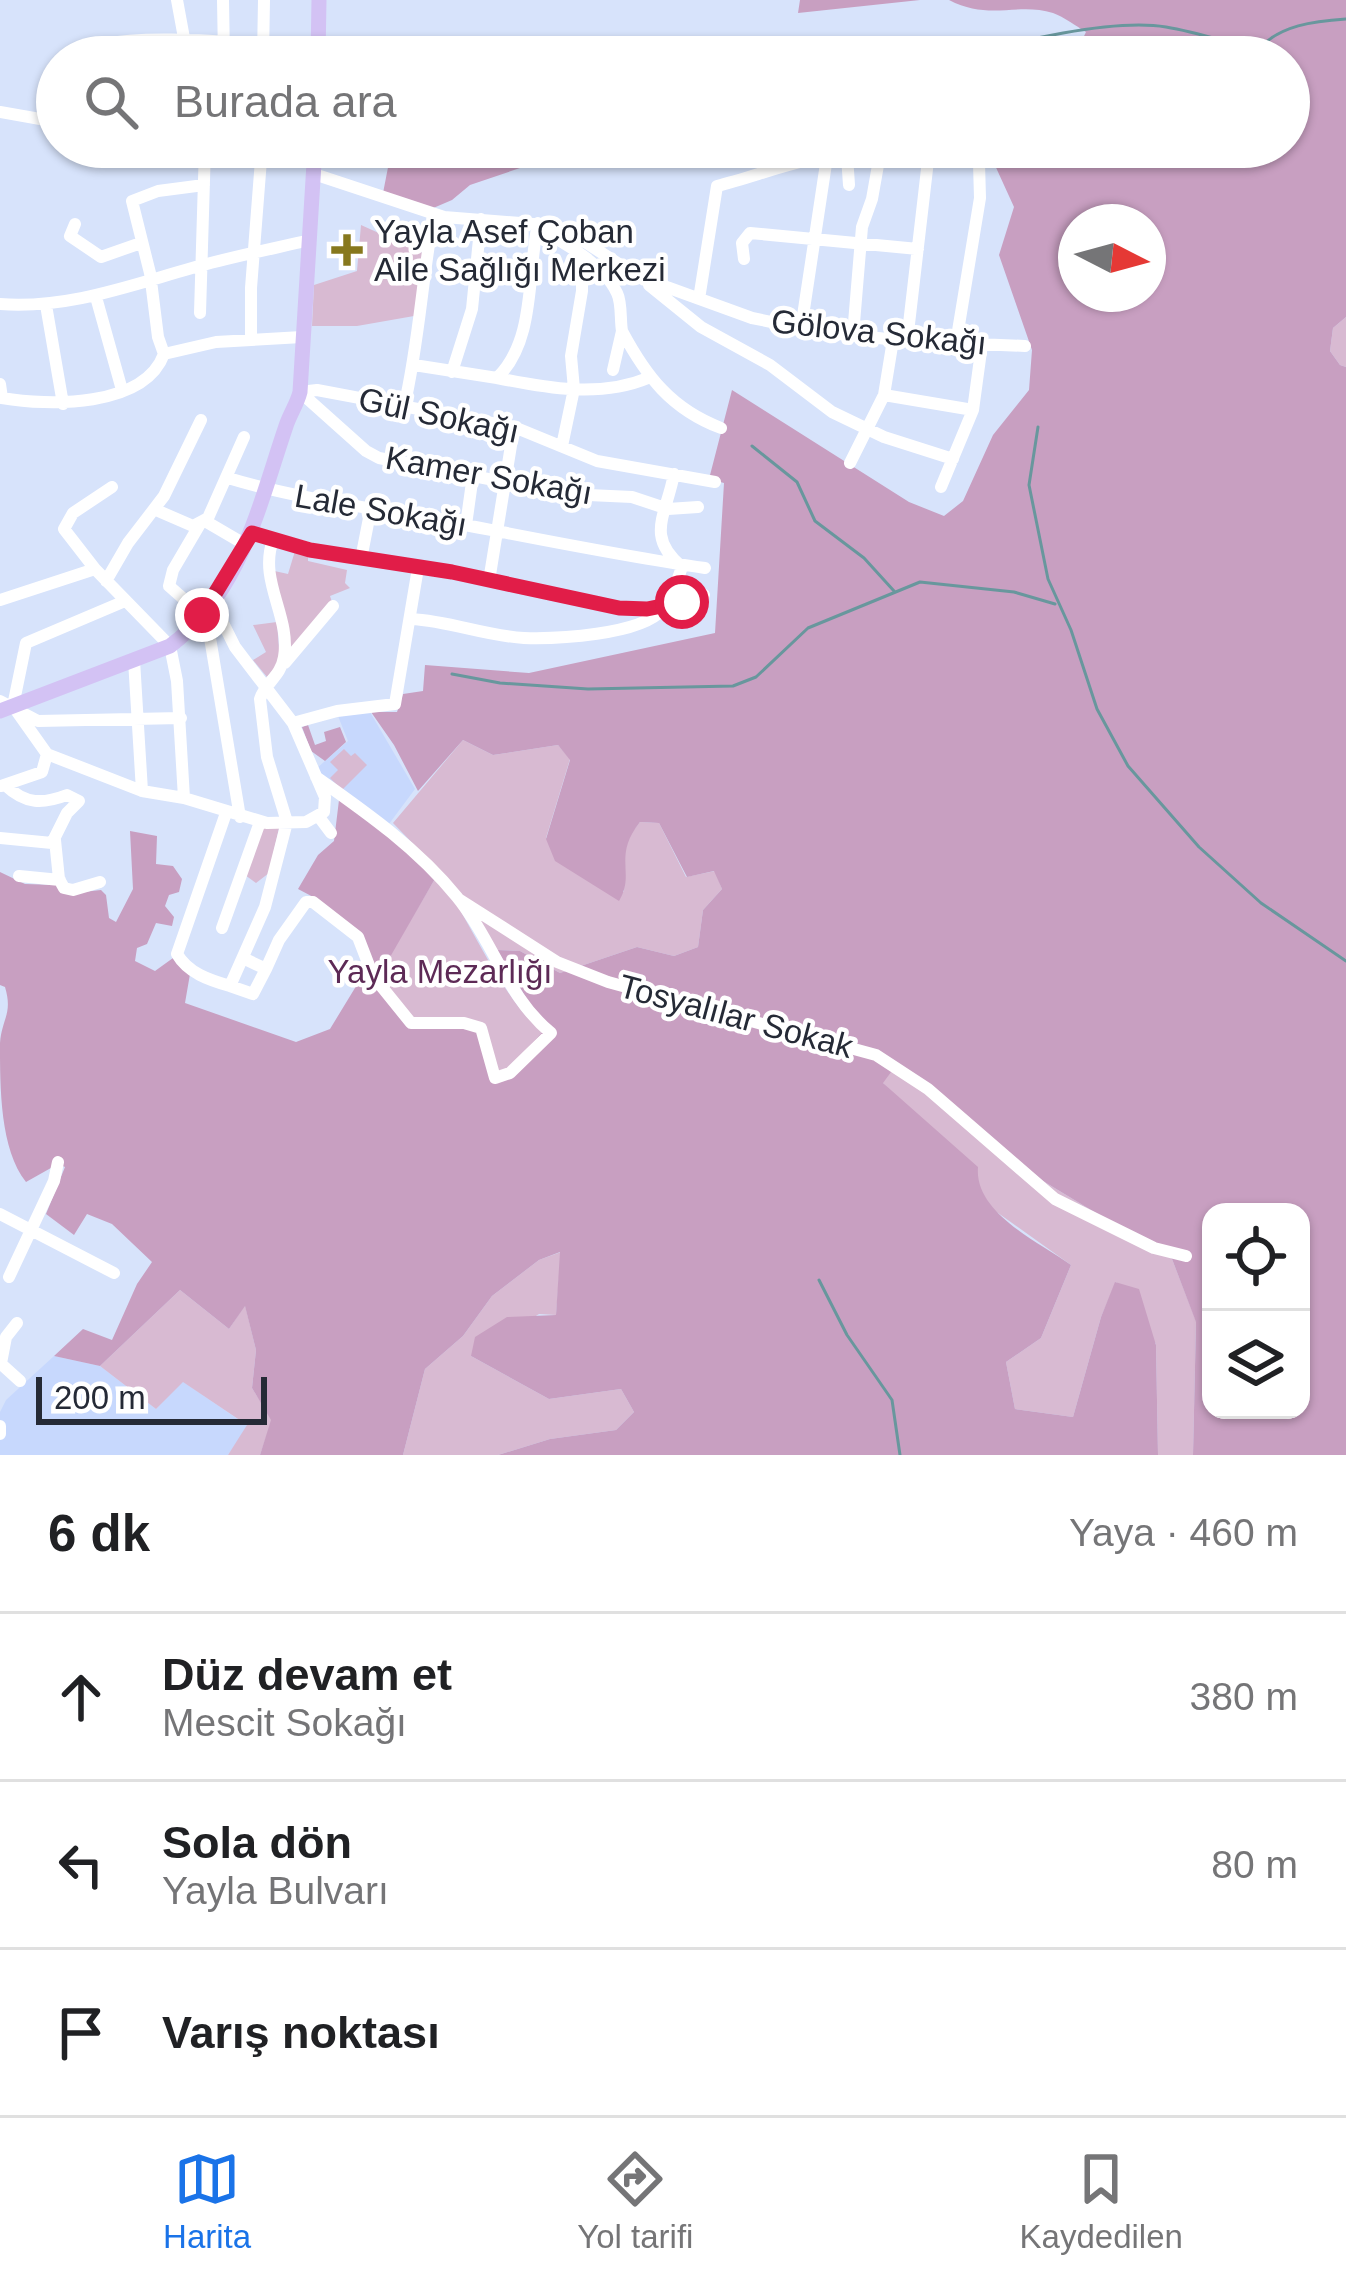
<!DOCTYPE html>
<html lang="tr">
<head>
<meta charset="utf-8">
<style>
	body { margin:0; font-family:Helvetica,sans-serif; background:#f6f6f6; color:#202124 }
	.controls { position:absolute; right:36px; bottom:36px; display:grid; overflow:hidden; border-radius:24px; box-shadow:0 3px 9px #0004 }
	.controls button { width:108px; height:108px; display:grid; place-items:center; padding:0; border:0; border-bottom:3px solid #e0e0e0; background:#fff; color:#202124; font:60px sans-serif }
	.compass { position:absolute; left:1058px; top:204px; width:108px; height:108px; border-radius:50%; background:#fff; box-shadow:0 3px 9px #0004; rotate:96deg }
	.scale { position:absolute; left:36px; bottom:30px; width:231px; box-sizing:border-box; padding-left:12px; border:6px solid #252a36; border-top:0; font-size:33px; line-height:42px; white-space:nowrap; color:#252a36; -webkit-text-stroke:9px #fff; paint-order:stroke }
	.stop { position:absolute; width:36px; height:36px; margin:-27px; border:9px solid #e11d48; border-radius:50%; background:#fff }
	.stop.end { background:#e11d48; border-color:#fff; box-shadow:0 3px 12px #0008 }
	.list { margin:0; padding:0; list-style:none }
	h2 { display:flex; justify-content:space-between; align-items:center; height:156px; margin:0; padding:0 48px; font-size:51px }
	h2 small { font-size:39px; font-weight:400; color:#757577 }
	.list li { display:grid; grid-template-columns:78px 1fr auto; gap:36px; align-items:center; box-sizing:border-box; height:168px; padding:0 48px; border-top:3px solid #e0e0e0 }
	.list b { display:block; font-size:45px; white-space:nowrap }
	.list p { margin:0; font-size:39px; white-space:nowrap; color:#757577 }
	.list em { font-size:39px; font-style:normal; color:#757577 }
	.icon { flex:none; width:66px; height:66px; fill:none; stroke:currentColor; stroke-width:2; stroke-linecap:round; stroke-linejoin:round }
	.map { position:relative; flex:none; width:1346px; height:1455px; overflow:hidden }
	.search { position:absolute; background:#fff; box-shadow:0 3px 9px #0004; left:36px; right:36px; top:36px; height:132px; display:flex; align-items:center; gap:30px; box-sizing:border-box; padding:0 42px; border-radius:66px; color:#757577; font-size:45px }
	.sheet { height:660px; background:#fff }
	nav { display:flex; justify-content:space-around; align-items:center; box-sizing:border-box; height:168px; border-top:3px solid #e0e0e0; background:#fff; font-size:33px; color:#757577 }
	nav a { display:grid; justify-items:center; gap:6px }
	nav .on { color:#1a73e8 }
	.map>svg:first-child { display:block }
	.built { fill:#c7d8fd }
	.green { fill:#d8bad2 }
	.forest { fill:#c89fc1; fill-rule:evenodd }
	.lines { fill:none; stroke-linecap:round; stroke-linejoin:round }
	.stream { stroke:#68979d; stroke-width:3 }
	.minor { stroke:#fff; stroke-width:12 }
	.major { stroke:#d3c2f4; stroke-width:15 }
	.route { stroke:#e11d48; stroke-width:15 }
	.poi-dot { fill:#87781d; stroke:#fff; stroke-width:4.5 }
	.labels { text-anchor:middle; dominant-baseline:central; stroke-width:9; stroke-linejoin:round; paint-order:stroke }
	.poi-label { font-size:33px; fill:#252a36; stroke:#fff; text-anchor:start }
	.street-label { font-size:33px; fill:#252a36; stroke:#fff }
	.park-label { font-size:33px; fill:#5d2a56; stroke:#fff }
</style>
</head>
<body>
<div class="map">
<svg width="1346" height="1455" viewBox="0 0 1346 1455">
	<rect width="100%" height="100%" fill="#d7e3fb"/>
	<!-- built -->
	<path class="built" d="M370,712l45,77 -26,35 -61,-42 -11,-14 31,-27 -10,-25z
		M54,1356l46,10 56,43 26,-28 66,45 -20,29h-228v-43l6,-12z"/>
	<!-- green -->
	<path class="green" d="M361,225l62,28 -9,63 -57,10h-45l2,-41 43,-14z
		M1346,317v50l-6,-2 -10,-14 3,-23z
		M295,551l13,3v7l39,9 -2,13 5,5 -20,8 2,6 -40,49 -22,-81 18,4z
		M277,622l3,40 -13,15 -14,-17 13,-8 -13,-27z
		M463,740l30,15 65,-10 12,14 -24,79 78,54 1,-51 15,-19 19,1 27,54 29,-6 7,18 -19,21 -5,37 -24,9 -37,-9 -77,26 -40,-22 -23,-1 -45,-66 -59,-61z
		M344,749l7,7 4,-3 12,12 -25,25 -12,-12 8,-8 -8,-8z
		M263,828h16l-10,45 -13,10 -11,-8z
		M436,877l13,14c22,35 62,121 95,141l-37,37 -12,5 -84,-54 -34,-43z
		M897,1064l146,117 129,78 24,62 -3,134h-35l-2,-111 -40,-62 -15,35 -28,100 -58,-8 -9,-47 35,-24 30,-73 -80,-57 -14,-25 -95,-101z
		M561,1252l-5,63 -17,-1 -68,42 78,43 72,-10 13,23 -18,18 -66,9 -52,16h-95l22,-86 38,-33 29,-40 47,-36z
		M180,1290l49,39 16,-24 11,45 -4,38 20,32 -12,35h-32l19,-30 -64,-43 -27,27 -56,-43z"/>
	<!-- forest -->
	<path class="forest" d="M800,0h120l-122,13z
		M949,0h397v317l-13,11 -3,23 10,14 6,2v1088h-153l3,-133 -24,-63 -129,-78 -146,-117 -14,19 95,84c-4,46 61,75 93,98l-30,73 -35,24 9,47 58,8 28,-100 14,-35 24,7 17,56 2,110h-660l52,-16 66,-9 18,-18 -13,-23 -72,10 -78,-43 4,-19 32,-20 49,-2 4,-63 -21,8 -47,36 -29,40 -38,33 -22,86h-143l11,-35 -19,-32 4,-38 -11,-44 -16,23 -49,-39 -80,76 -46,-10 29,-27 29,11 25,-56 15,-22 -40,-38 -25,-10 -13,21 -28,-21 19,-47 -7,-3 -32,18c-26,-33 -26,-94 -26,-139 2,-25 13,-29 5,-56l-5,-2v-113l25,12 31,1 9,9 36,-4 5,5 3,23 7,4 17,-33 -3,-58 27,5 -1,28 17,2 9,13 -3,13 -10,3 -4,11 9,11 -2,9 -16,-3 -9,21 -10,4 -2,13 20,10 18,-13 17,16 -5,29 111,39 34,-13 42,-69 -55,-61 -19,-10 20,-34 16,-14 5,-41 46,32 51,45 -58,101 33,42 73,6 11,48 13,-5 41,-44 -19,-21 -33,-54 23,1 40,22 77,-26 37,9 24,-9 5,-37 19,-21 -8,-18 -27,6 -28,-54 -19,-1c-28,35 -4,51 -21,79l-64,-40 -9,-22 24,-79 -12,-15 -65,10 -30,-15 -45,51 -24,-46 -23,-33h26l6,-18 20,-3 2,-26 104,8 186,-40 9,-150 -15,-4 23,-89 177,112 35,14 19,-15 30,-66 36,-45 3,-40 -33,-95 15,-48 -26,-57h-153l-65,19 -25,-9 -8,-13h552v-90h-215l12,-25c-10,-6 -22,-15 -33,-19 -35,-11 -64,8 -104,-13zM1076,222h72v72h-72zM1211,1212h90v198h-90z
		M392,147h182l7,15 -25,-8 -28,7 -2,5 -56,19 -18,15 -21,9 -48,-16z
		M308,725l7,20 11,-4 -2,-9 16,-5 6,15 -21,19 -14,-10 -9,-24z"/>
	<g class="lines">
		<!-- stream -->
		<path class="stream" d="M961,57c53,-15 151,-39 205,-30 31,5 62,16 92,23 21,-25 57,-29 88,-31
			M1038,427l-9,58 19,94 23,51 26,79 31,57 71,81 62,56 85,58
			M752,446l45,36 18,39 49,37 30,33
			M452,674l48,9 88,6 145,-3 23,-9 52,-49 112,-46 94,10 41,12
			M819,1280l28,55 45,65 8,55"/>
		<!-- minor -->
		<path class="minor" d="M177,0l7,38
			M223,0l1,57
			M73,57c31,-32 198,-11 245,-7
			M263,57l1,-57
			M0,112l57,10
			M269,147l46,8
			M847,156l2,29
			M314,174l130,43 102,8 39,17 54,35 113,41 68,14 87,9 118,5
			M204,185l-46,6 -26,10 18,72 8,64 6,17 52,-12 86,-5
			M75,224l-5,12 31,21 40,-14
			M543,231c25,14 62,35 74,62 5,10 3,26 5,38
			M744,259l-2,-16 8,-10 168,16
			M649,285l52,42 69,38 62,47 52,25 69,22
			M96,297l26,93
			M699,299l18,-113c28,-7 55,-17 83,-24 34,-9 153,-20 179,1l1,35 -24,145
			M0,304c67,5 128,-18 192,-36 39,-11 79,-19 118,-28
			M46,305l17,99
			M200,313l5,-166
			M801,329l26,-172
			M853,335l9,-108 10,-28 8,-45
			M251,340v-52l11,-141
			M907,341l22,-189
			M414,365l83,13c39,-38 30,-104 41,-155
			M613,370l9,-39c24,45 49,78 99,97
			M452,372l20,-63 9,-90
			M497,378c49,10 103,20 151,0
			M0,384l2,14c46,8 142,10 162,-44
			M300,392l66,59 13,7 188,36 65,3 36,12 30,-2
			M300,392l17,-2 197,37 83,34 118,21
			M884,395l89,15
			M404,407c15,-63 18,-129 30,-193
			M562,446l12,-57 -3,-33 11,-65v-34
			M850,463l34,-68 9,-55
			M228,478c67,20 137,29 206,41 90,17 180,36 271,49
			M112,487l-39,26 -9,16 31,40 75,77 7,35 7,117
			M941,487l32,-77 9,-66
			M156,510l37,16 15,-8 36,-81
			M205,521l41,24
			M200,524l-27,46 -4,16 33,29 6,11 32,191
			M466,525l7,-50
			M252,533l79,21 120,18 168,36 28,1 57,-14
			M361,559l10,-51
			M106,581l22,-38 36,-47 37,-76
			M489,581l25,-154
			M0,600l95,-31
			M411,619c39,2 75,17 113,19 32,1 116,-3 138,-28 10,-12 15,-29 20,-43 -37,-31 -16,-51 -8,-93
			M134,660l8,131
			M285,663l48,-57
			M0,701l38,20 143,-3
			M13,706l34,48 95,37 42,7 83,25 39,-1 18,-10 1,-15 -32,-74 -58,-76 -14,-28 -3,-23
			M13,706l13,-63 99,-42
			M293,723l44,-12 58,-7 23,-136
			M1,786l41,-14 5,-18
			M226,813l-49,141c11,19 32,26 53,32l35,-79 22,-85 -20,-65 -7,-58c5,-16 21,-23 24,-42 7,-41 -26,-76 -11,-117
			M319,817l12,16
			M0,838l52,5 15,-30 12,-12 -12,-6c-24,9 -41,10 -62,-10
			M55,840l4,39 5,9 9,2 27,-8
			M19,876l41,4
			M460,900l97,62 51,20 268,73 52,34 127,110 99,49 32,8
			M222,928l38,-106
			M245,959l21,10 13,-29 27,-38h7l45,35 15,39 38,47h53l17,5 14,50 15,-5 41,-40c-44,-36 -58,-92 -94,-136 -40,-49 -90,-84 -141,-120
			M230,986l23,8 13,-25
			M0,1214l114,59
			M9,1277l45,-96 4,-19
			M0,1363l20,18
			M1,1363l5,-26 11,-14
			M0,1426v8"/>
		<!-- major -->
		<path class="major" d="M318,57l1,-57
			M0,711l170,-65c71,-53 89,-141 116,-220 4,-12 11,-22 14,-34l15,-245"/>
	</g>
	<g class="lines">
		<!-- route -->
		<path class="route" d="M202,615l50,-82 58,17 142,22 167,36 28,1 35,-7"/>
	</g>
	<!-- markers -->
	<path class="poi-dot" d="M341 232h12v12h12v12h-12v12h-12v-12h-12v-12h12z"/>
	<g class="labels">
		<!-- poi labels -->
		<g class="poi-label">
			<text x="374" y="231">Yayla Asef Çoban<tspan x="374" dy="38">Aile Sağlığı Merkezi</tspan></text>
		</g>
		<!-- street labels -->
		<g class="street-label">
			<text transform="translate(879 332) rotate(6)">Gölova Sokağı</text>
			<text transform="translate(439 415) rotate(12)">Gül Sokağı</text>
			<text transform="translate(489 475) rotate(10)">Kamer Sokağı</text>
			<text transform="translate(381 510) rotate(10)">Lale Sokağı</text>
			<text transform="translate(736 1016) rotate(15)">Tosyalılar Sokak</text>
		</g>
		<!-- park labels -->
		<g class="park-label">
			<text x="440" y="971">Yayla Mezarlığı</text>
		</g>
	</g>
</svg>
<div class="controls">
<button><svg class="icon" aria-label="locate" viewBox="0 0 24 24"><circle cx="12" cy="12" r="6"/><path d="M12 2v4M12 18v4M2 12h4M18 12h4"/></svg></button>
<button><svg class="icon" aria-label="layers" viewBox="0 0 24 24"><path d="M12 4l9 5-9 5-9-5zM3 14l9 5 9-5"/></svg></button>
</div>
<svg class="compass" viewBox="-18 -18 36 36"><path d="M0-13l5 13h-10z" fill="#e53935"/><path d="M0 13l5-13h-10z" fill="#757577"/></svg>
<div class="scale">200 m</div>
<div class="stop" style="left:682px;top:602px"></div>
<div class="stop end" style="left:202px;top:615px"></div>
<div class="search"><svg class="icon" aria-label="search" viewBox="0 0 24 24"><circle cx="10" cy="10" r="6"/><path d="M15 15l6 6"/></svg>Burada ara</div>
</div>
<section class="sheet">
<h2>6 dk<small>Yaya · 460 m</small></h2>
<ul class="list">
<li><svg class="icon" aria-label="ahead" viewBox="0 0 24 24"><path d="M12 20V5M6 11l6-6 6 6"/></svg><div><b>Düz devam et</b><p>Mescit Sokağı</p></div><em>380 m</em></li>
<li><svg class="icon" aria-label="left" viewBox="0 0 24 24"><path d="M17 20v-9H6M10 6l-5 5 5 5"/></svg><div><b>Sola dön</b><p>Yayla Bulvarı</p></div><em>80 m</em></li>
<li><svg class="icon" aria-label="arrive" viewBox="0 0 24 24"><path d="M6 21V4h12l-3 4 3 4H6"/></svg><div><b>Varış noktası</b></div></li>
</ul>
</section>
<nav>
<a class="on"><svg class="icon" aria-label="map" viewBox="0 0 24 24"><path d="M3 6l6-2 6 2 6-2v14l-6 2-6-2-6 2zM9 4v14M15 6v14"/></svg>Harita</a>
<a><svg class="icon" aria-label="directions" viewBox="0 0 24 24"><path d="M12 3l9 9-9 9-9-9zM9 14v-3h6M13 9l2 2-2 2"/></svg>Yol tarifi</a>
<a><svg class="icon" aria-label="saved" viewBox="0 0 24 24"><path d="M7 4h10v16l-5-4-5 4z"/></svg>Kaydedilen</a>
</nav>
</body>
</html>
